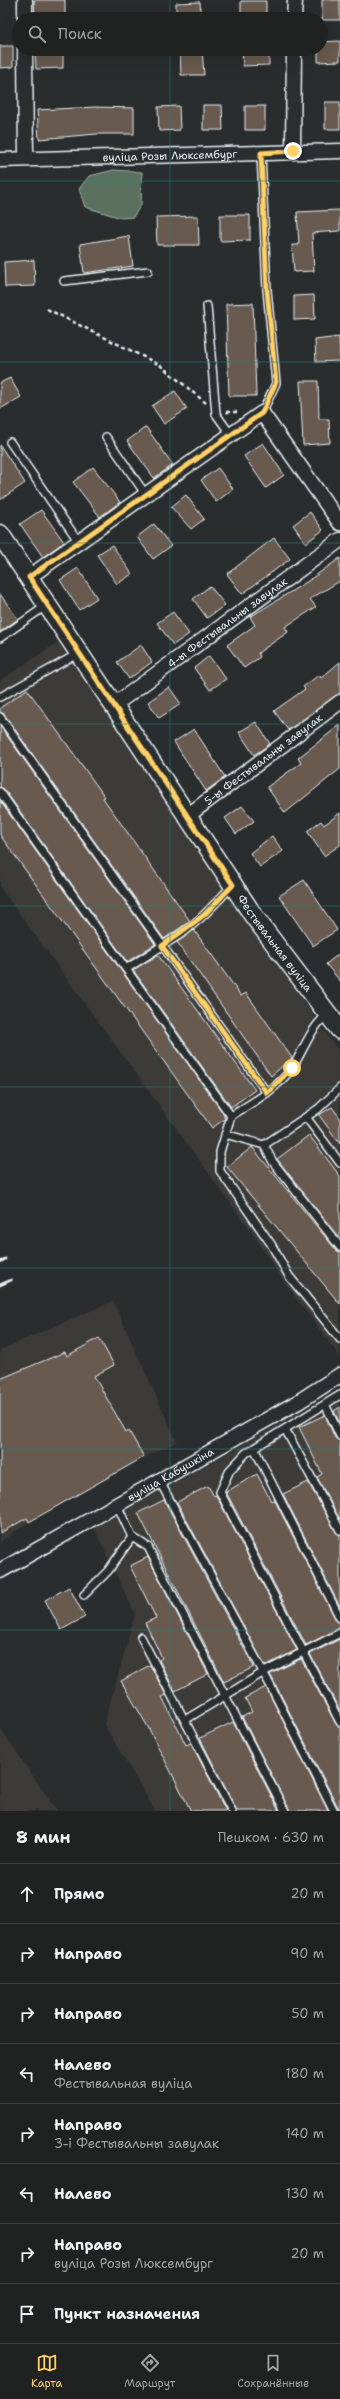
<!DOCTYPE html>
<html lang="ru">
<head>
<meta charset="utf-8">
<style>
	body { margin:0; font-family:"Shantell Sans",sans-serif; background:#282a2a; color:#f1f3f6 }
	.stop { position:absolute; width:12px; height:12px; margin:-9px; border:3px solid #ffd166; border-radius:50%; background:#fff }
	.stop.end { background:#ffd166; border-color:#fff; box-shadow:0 1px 4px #0008 }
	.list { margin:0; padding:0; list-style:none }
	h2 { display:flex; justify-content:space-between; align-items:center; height:52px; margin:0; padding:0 16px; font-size:17px }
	h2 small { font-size:13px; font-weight:400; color:#a2a4a5 }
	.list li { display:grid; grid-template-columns:26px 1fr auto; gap:12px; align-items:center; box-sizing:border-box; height:60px; padding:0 16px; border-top:1px solid #3d3f40 }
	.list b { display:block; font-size:15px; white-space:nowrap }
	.list p { margin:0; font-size:13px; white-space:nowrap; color:#a2a4a5 }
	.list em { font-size:13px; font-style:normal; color:#a2a4a5 }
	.icon { flex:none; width:22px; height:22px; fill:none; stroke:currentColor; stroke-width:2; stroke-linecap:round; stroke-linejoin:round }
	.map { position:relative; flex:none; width:340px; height:1811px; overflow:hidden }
	.search { position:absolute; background:#202222; box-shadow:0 4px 16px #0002; left:12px; right:12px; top:12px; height:44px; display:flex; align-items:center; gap:10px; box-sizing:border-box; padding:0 14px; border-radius:22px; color:#a2a4a5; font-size:15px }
	.sheet { height:532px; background:#202222 }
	nav { display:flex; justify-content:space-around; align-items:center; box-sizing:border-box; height:56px; border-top:1px solid #3d3f40; background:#202222; font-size:11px; color:#a2a4a5 }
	nav a { display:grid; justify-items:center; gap:2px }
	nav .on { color:#ffd166 }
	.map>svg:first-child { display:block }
	.built { fill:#3d3a38 }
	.green { fill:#5a715e; stroke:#a1b1ab }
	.building { fill:#685a4f; stroke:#e8f1f8 }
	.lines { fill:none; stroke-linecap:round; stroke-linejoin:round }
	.service-casing { stroke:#e8f1f8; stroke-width:10 }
	.minor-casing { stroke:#e8f1f8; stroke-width:17 }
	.tertiary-casing { stroke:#e8f1f8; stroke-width:21 }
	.path { stroke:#e8f1f8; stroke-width:2.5; stroke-dasharray:4 3; stroke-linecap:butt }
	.service { stroke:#2a2d2e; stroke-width:7 }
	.minor { stroke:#2a2d2e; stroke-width:14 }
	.tertiary { stroke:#2a2d2e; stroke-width:18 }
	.rail { stroke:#e8f1f8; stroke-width:3 }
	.route { stroke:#ffd166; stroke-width:5 }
	.grid { fill:none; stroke:#25827c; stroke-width:1; stroke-opacity:0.55 }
	.labels { text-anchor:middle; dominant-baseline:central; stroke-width:3; stroke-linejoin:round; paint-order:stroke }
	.street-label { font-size:11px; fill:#e8f1f8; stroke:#2a2d2e }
</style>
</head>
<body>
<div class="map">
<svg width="340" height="1811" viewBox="0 0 340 1811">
	<rect width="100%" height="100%" fill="#2a2d2e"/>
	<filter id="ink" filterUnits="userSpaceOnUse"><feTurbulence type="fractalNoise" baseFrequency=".025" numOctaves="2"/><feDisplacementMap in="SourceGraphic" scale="8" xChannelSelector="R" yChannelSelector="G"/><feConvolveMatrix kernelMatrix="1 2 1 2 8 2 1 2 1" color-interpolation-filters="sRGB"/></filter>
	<g filter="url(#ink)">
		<!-- built -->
		<path class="built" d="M58,642l175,259 107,152v304l-63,-85 -21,-34 -256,-351v-206z
			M113,1301l64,141 -33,15 -115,65 -29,20v-192z
			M340,1390v421h-185l-51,-87 31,-110 -41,-86z
			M0,1728l57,83h-57z"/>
		<!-- green -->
		<path class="green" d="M114,170l28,2 -1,33 -8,12 -12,1 -36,-11 -6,-18 10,-13z"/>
		<!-- building -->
		<path class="building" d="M34,0h31v19h-30z
			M322,0h18v20h-18z
			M241,1h25v18h-25z
			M200,2l1,17h-25v-16z
			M340,41v20l-22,1v-13h3v-7z
			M0,46h13v21l-13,1z
			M35,49h28v19l-27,1z
			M202,49l2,26h-23l-1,-25z
			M242,49h27v16l-26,1z
			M325,102h15v27h-15z
			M203,105h19l1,25h-20z
			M179,106l1,24 -21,1 -1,-24z
			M245,106h20v24h-20z
			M95,107l39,1v26h-37l-58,5 -2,-29z
			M340,210v21l-28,2 2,38 -20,1 -2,-27h7l-2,-33z
			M220,215h30v25l-30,1z
			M198,216l1,29h-42l-1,-28z
			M129,236l4,30 -49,7 -4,-29z
			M34,260l1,26 -30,1 -1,-25z
			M314,295l1,24 -21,1v-24z
			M253,303l3,93h-27l-3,-92z
			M339,337l1,24 -24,1 -1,-22z
			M10,378l11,19 -21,12v-26z
			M300,381h18l1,38h10l1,24 -27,2z
			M175,391l12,18 -23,15 -12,-18z
			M146,427l27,38 -19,13 -27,-37z
			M263,443l21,32 -18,13 -22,-32z
			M0,445l25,38 -25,17z
			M93,467l27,35 -20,15 -27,-35z
			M218,468l15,21 -17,13 -15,-22z
			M186,495l18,24 -13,10 -20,-22z
			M41,510l23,32 -21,15 -23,-33z
			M310,512l13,18 -17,13 -13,-18z
			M154,524l17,22 -18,13 -16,-22z
			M274,538l16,21 -48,35 -15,-20z
			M112,545l20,29 -15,10 -20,-29z
			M340,558v23l-30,18 6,8 -31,20 3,5 -30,21 2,4 -16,11 -17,-23 28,-20 -5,-8 58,-36z
			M78,568l19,30 -18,12 -19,-30z
			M210,586l15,19 -18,13 -14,-19z
			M0,594l18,25 -18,13z
			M173,612l16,22 -16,11 -16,-22z
			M141,645l11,17 -23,17 -12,-17z
			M209,656l17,23 -16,11 -16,-22z
			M340,662v32l-52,36 -14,-19 31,-22 -2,-2 16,-12 2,3z
			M169,687l12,17 -22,14 -11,-16z
			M27,689l78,108 -2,1 87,123 -26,18 -160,-225 -4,-2v-4z
			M256,722l14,22 -16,11 -15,-23z
			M340,725v44l-55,44 -18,-26 34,-24 -3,-5z
			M0,726l155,218 -28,18 -123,-173 -4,-2z
			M194,729l31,48 -19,14 -32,-49z
			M0,801l223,312 2,6 -13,9 -212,-293z
			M242,806l12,15 -18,13 -11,-16z
			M340,813v32l-16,11 -17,-25 14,-10 3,4z
			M272,836l11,15 -23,16 -10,-14z
			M304,880l33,50 -24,16 -34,-50z
			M194,930l47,66 5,-3 46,65 -21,18 -94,-134z
			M340,953v28l-14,-17z
			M158,955l97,135 -24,17 -98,-137z
			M332,1107l8,11v26l-21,-29z
			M309,1135l31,41v63l-63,-80z
			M252,1147l84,103 4,2v52l-113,-137z
			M99,1338l15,27 -20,11 32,56 3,-1 15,26 -115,65 -2,-4 -27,15v-154l65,-27 2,4z
			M340,1407v17l-6,-13z
			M325,1415l10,23 5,3v79l-23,-43 5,-3 -23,-47z
			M257,1474l14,27 3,-2 62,121 4,3v5l-34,17 -80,-153z
			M308,1482l28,50 4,3v72l-57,-113z
			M208,1486l6,10 2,-1 81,155 -32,16 -88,-164z
			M164,1500l90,167 -30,15 -86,-169z
			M148,1557l60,117 -33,17 -16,-31 3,-2 -17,-35 11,-5 -26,-52z
			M69,1587l16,30 -24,13 -16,-30z
			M340,1639v72l-30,-57z
			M301,1659l35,65 4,3v84l-70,-137z
			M150,1665l16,30 -4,2 24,48 5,-2 35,68h-35l-43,-84 -27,-46z
			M266,1687l62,124h-38l-48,-94 10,-5 -7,-14z
			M233,1722l46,89h-42l-37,-73z"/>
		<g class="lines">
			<!-- service casing -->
			<g class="service-casing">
				<path id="service" d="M261,153l6,137 9,93 -14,30
					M64,281l84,-10
					M207,306l9,108 15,21
					M106,437l40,58
					M10,442l69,100
					M0,638l47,-33
					M0,697l79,-44
					M0,717l267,376
					M0,792l126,177
					M232,886l-28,29 -20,17 -58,37 105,147c22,-14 45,-26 61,-48 12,-18 18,-40 36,-54
					M340,1088l-22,21 -54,36 9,17 67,85
					M231,1116l-11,36v19l51,73 18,32 51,63
					M306,1117l34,46
					M225,1134l39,11
					M340,1395l-94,58 -16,17 -10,22 120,230
					M325,1404l15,32
					M285,1429l55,101
					M254,1448l86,170
					M159,1480l109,201 66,130
					M117,1505l15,32 16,10 137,264
					M84,1595l24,-24 24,-34
					M141,1637l91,174
					M185,1720l79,-48 76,-39"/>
			</g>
			<!-- minor casing -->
			<g class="minor-casing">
				<g id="minor">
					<path d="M25,0v19"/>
					<path d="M294,19l1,-19"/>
					<path d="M25,49l1,109"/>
					<path d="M293,151l1,-102"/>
					<path id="s1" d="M0,160l340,-9"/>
					<path d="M29,577l233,-164 78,110"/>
					<path id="s2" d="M114,705l226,-165"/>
					<path id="s3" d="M187,816l153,-114"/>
					<path id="s4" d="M0,1571l298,-169 42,-27"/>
				</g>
			</g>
			<!-- tertiary casing -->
			<g class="tertiary-casing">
				<g id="tertiary">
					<path id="s5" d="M0,534l253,381 87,115"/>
				</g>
			</g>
			<!-- path -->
			<path class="path" d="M47,309l113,56 46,38
				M226,412h13"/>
			<!-- service -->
			<use href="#service" class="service"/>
			<!-- minor -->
			<use href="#minor" class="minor"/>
			<!-- tertiary -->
			<use href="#tertiary" class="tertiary"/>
			<!-- rail -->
			<path class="rail" d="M0,1262l5,-3
				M0,1285l11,-5"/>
		</g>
	</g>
	<g class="lines" filter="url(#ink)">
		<!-- route -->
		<path class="route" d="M292,1068l-25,25 -105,-147 42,-31 29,-30 -204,-308 233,-164 14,-31 -9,-92 -6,-137 32,-2"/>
	</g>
	<!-- grid -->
	<path class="grid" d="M170,0v19M170,49v1762M0,181h340M0,362h340M0,543h340M0,724h340M0,906h340M0,1087h340M0,1268h340M0,1449h340M0,1630h340"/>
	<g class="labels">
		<!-- street labels -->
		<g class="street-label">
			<text stroke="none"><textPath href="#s1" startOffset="170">вуліца Розы Люксембург</textPath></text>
			<text stroke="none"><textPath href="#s2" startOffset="140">4-ы Фестывальны завулак</textPath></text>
			<text stroke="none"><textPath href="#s3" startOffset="95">5-ы Фестывальны завулак</textPath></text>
			<text stroke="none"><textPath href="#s5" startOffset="493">Фестывальная вуліца</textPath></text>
			<text stroke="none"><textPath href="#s4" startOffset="196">вуліца Кабушкіна</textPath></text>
		</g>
	</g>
</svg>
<div class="stop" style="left:292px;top:1068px"></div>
<div class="stop end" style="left:293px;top:151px"></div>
<div class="search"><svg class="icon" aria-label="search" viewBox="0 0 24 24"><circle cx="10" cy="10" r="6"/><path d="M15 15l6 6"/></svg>Поиск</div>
</div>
<section class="sheet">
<h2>8 мин<small>Пешком · 630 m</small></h2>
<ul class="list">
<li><svg class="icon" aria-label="ahead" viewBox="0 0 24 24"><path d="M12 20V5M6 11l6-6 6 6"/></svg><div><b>Прямо</b></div><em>20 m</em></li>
<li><svg class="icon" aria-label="right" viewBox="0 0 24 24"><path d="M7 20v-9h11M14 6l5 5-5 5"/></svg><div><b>Направо</b></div><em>90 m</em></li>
<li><svg class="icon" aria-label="right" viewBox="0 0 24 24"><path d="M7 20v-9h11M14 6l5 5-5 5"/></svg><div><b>Направо</b></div><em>50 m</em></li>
<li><svg class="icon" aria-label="left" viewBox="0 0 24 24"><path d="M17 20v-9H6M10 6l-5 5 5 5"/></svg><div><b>Налево</b><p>Фестывальная вуліца</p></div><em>180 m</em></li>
<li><svg class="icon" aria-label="right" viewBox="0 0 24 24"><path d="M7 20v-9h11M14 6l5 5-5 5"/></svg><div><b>Направо</b><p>3-і Фестывальны завулак</p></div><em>140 m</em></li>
<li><svg class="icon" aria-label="left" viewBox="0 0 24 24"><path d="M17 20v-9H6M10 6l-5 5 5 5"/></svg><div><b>Налево</b></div><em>130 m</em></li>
<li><svg class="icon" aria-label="right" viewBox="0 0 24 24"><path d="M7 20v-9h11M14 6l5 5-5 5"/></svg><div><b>Направо</b><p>вуліца Розы Люксембург</p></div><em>20 m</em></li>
<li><svg class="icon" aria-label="arrive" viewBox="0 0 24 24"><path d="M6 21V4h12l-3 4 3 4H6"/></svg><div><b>Пункт назначения</b></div></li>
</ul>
</section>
<nav>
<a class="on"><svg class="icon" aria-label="map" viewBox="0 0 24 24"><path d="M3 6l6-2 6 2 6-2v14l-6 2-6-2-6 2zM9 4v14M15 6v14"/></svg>Карта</a>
<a><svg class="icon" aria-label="directions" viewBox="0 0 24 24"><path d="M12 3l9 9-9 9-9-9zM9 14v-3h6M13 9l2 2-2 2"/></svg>Маршрут</a>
<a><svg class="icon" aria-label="saved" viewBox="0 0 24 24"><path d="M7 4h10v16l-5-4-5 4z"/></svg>Сохранённые</a>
</nav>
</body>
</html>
